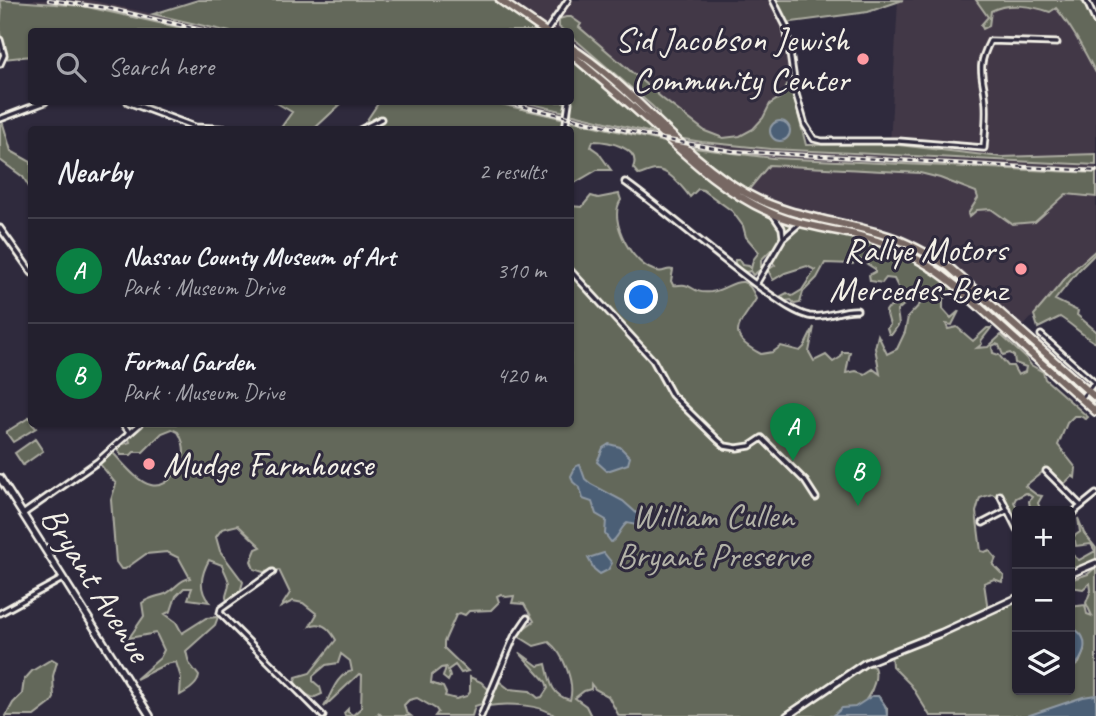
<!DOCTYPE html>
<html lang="en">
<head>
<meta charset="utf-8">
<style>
	body { margin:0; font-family:Caveat,sans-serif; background:#2f2d3a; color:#f1f3f6 }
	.controls { position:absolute; right:21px; bottom:21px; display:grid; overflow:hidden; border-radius:7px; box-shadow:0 2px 5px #0004 }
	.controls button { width:63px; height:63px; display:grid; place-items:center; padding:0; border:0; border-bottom:2px solid #403e4a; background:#23202e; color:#f1f3f6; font:35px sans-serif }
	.you { position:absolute; left:642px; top:298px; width:24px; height:24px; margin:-18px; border:5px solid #fff; border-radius:50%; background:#1a73e8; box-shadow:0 0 0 10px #1a73e833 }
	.badge { display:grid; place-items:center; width:46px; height:46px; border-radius:50%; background:#0b8043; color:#fff; font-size:23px; font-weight:700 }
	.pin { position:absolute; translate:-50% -58px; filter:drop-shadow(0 2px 4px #0008) }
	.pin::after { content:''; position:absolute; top:37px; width:24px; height:21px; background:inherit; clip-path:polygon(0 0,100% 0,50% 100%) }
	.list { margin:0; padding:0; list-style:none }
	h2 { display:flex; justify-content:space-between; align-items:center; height:91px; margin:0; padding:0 28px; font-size:30px }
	h2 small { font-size:23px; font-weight:400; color:#a3a3aa }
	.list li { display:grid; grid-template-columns:46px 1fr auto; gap:21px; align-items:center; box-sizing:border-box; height:105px; padding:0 28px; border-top:2px solid #403e4a }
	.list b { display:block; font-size:26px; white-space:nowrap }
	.list p { margin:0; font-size:23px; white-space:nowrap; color:#a3a3aa }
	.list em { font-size:23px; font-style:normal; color:#a3a3aa }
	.icon { flex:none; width:38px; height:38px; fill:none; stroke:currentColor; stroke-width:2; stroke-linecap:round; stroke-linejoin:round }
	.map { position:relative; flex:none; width:1096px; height:716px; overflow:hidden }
	.search { position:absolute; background:#23202e; box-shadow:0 2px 5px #0004; left:28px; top:28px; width:546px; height:77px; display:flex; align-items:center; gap:18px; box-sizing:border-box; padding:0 24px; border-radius:7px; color:#a3a3aa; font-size:26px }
	.panel { position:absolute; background:#23202e; box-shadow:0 2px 5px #0004; left:28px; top:126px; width:546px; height:301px; border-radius:7px }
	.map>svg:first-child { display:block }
	.built { fill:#423847 }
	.green { fill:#64685a; stroke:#acaca1; stroke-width:2; fill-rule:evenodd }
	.water { fill:#4b5f76; stroke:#8f99a4; stroke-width:2 }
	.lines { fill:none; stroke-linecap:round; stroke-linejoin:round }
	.street-casing { stroke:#f4f1e8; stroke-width:9 }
	.secondary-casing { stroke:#f4f1e8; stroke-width:10 }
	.primary-casing { stroke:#f4f1e8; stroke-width:11 }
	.street { stroke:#2f2a3d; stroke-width:3.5 }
	.secondary { stroke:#2f2a3d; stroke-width:5 }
	.primary { stroke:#776864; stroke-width:6 }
	.rail-casing { stroke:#f4f1e8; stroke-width:4.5 }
	.rail { stroke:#2f2a3d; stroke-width:2; stroke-dasharray:5; stroke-linecap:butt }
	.poi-dot { fill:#ff9aa2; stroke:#2f2a3d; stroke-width:2.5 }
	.labels { text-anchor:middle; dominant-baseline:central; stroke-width:6; stroke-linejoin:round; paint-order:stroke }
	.poi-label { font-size:35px; fill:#f4f1e8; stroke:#2f2a3d; text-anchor:end }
	.park-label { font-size:35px; fill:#b3b3a8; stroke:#2f2a3d }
	.street-label { font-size:35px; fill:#f4f1e8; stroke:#2f2a3d }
</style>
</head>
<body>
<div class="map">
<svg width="1096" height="716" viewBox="0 0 1096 716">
	<rect width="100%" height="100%" fill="#2f2a3d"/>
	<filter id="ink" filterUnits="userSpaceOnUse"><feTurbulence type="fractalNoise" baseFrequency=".0143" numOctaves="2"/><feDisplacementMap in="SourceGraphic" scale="14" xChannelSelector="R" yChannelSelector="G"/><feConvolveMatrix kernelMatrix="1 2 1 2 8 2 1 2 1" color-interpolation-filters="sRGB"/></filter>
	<g filter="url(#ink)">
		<!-- built -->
		<path class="built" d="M21,0h69l140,31h-35l-112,-25z
			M500,0h273l14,30 5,60 -34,36 -18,10 -17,2 -18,-7 -42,-32 -4,23 -88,-75 -1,-15 -24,-1z
			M898,0h153l45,67v87l-95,3 -111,-13z
			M493,102h31l41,10 -1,7z
			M572,113l85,22 8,8 -94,-22z
			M688,140l83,9 325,16v8l-323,-15 -76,-9z
			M768,165l152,8 20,5 36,14 18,20 18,12 17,-1 35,-29 32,3v54l-25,23 -50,55 -59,-52 -59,-35 -79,-22 -78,-27z"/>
		<!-- green -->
		<path class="green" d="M0,0l83,6 112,25 -163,1 -1,24 -27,3c-3,-12 -4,-24 -4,-36 1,-9 3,-14 0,-23z
			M198,0h302l26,18 9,13 -305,1 -77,-18z
			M773,0h130l-35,12 -83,11z
			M976,0h106l14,27v46c-12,-22 -24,-46 -40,-65l-6,4c-17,-6 -42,-10 -59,-1l-2,15 -6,3 -2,-4 7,-8z
			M566,17h5l10,7 -2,3 84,72 42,32 18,7 17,-2 13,-7 10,-11 7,-14 14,-9 3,-10 5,5 14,55 84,-1 111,13 95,-3v11l-325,-16 -69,-7 -25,-4 -18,-16v-9l-7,-7 -81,-70 -1,-4 -6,-1 -5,-4v-8z
			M571,59h5l88,77 -140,-34h46z
			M275,102h68l-30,28 -33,-1 12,-17z
			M379,102h113l181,42 88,65 117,33 52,25 -1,5 18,8 10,19 -8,-5 -6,5v10l8,9 8,-7 -7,14 -6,-1 2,5 9,-2 16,14 14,-13h4l-10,13 1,3 -5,4 11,-1 13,-12 25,23 5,7 12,7 2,7 43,38 -2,2 -6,-3h-6l-7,7 -9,22 18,23 -1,10 -3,-2 -10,10 -15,-11 -2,-5 -20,16 12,9 5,1 -4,7 3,8h-14l3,-3 -1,-7 3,-4 -6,-4 -10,5 -2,4 5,9 -2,8 -6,2 -10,-22 -9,-5 -12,4 -4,14 5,39 4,1 4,-2 7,8 -3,7 11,11 -2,6 -8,-3 -10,4 4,27 29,-11v91h53v-20l9,-7 5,-12 -9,-22 -5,-2v-20l15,-2 2,9 5,2 -6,-13 5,-13 -1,-7 -7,6 -13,-2v-7l18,-6 8,-7v149h-166l-19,-31 -19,-19 -1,-13 -25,11 8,3c4,9 -1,23 -7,31l11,-2 9,12v8h-268l-11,-20 -13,-7 -4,-5v5l-7,2 -9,7 11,8 5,10h-36c-13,-12 -49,-13 -67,-10l-4,-3 -9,3 -3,10h-37l3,-4 -2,-3 -19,-11 -8,2 -5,5 2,7 5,4h-29l-4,-4 2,4h-35l-1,-3 4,-4v3l5,3 8,-7 1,-33 -3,-1 -35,33c8,-14 12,-32 28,-36l-2,-10 -9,-7 -3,9 -12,2 -13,11v5l7,6 2,7 -9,4 -13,-7 -5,-9 1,-5 14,-4 26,-33c-6,-11 -14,-20 -26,-14l7,-12 -14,-11 -10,-2 -12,6 9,-14 -11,-23 -16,2 -9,-3 -3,-8 5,-12 5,-2 -23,-22 -16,4 -6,8 4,14 23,31 -6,20 -6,3c-10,-9 -2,-11 -2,-22 -1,-6 -5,-12 -7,-18l-13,-5c-8,15 -11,29 0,42l-21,-3 4,-11h-8l-8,8 -5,15 -6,3 11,8 6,11 24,-15 12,-1 -3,8 -29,26 3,12 10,13c-1,9 -11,15 -19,19l1,-17 -5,-16 -10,2 -30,15 24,-21 4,-8 -8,-17 -27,5 15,-22 -2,-13c8,-6 14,-6 23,-9 10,-4 13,-14 25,-16l-11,-20 -12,-6 -21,2 -21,15h-4l-5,-7 -5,-62 5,-16 -16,-20 13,-11c10,10 24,29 38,32 17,4 31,-17 33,-32 0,-7 -2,-15 -6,-21l-6,-3 -10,4 -19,19h-9l-3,3h-10l-3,-5 2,-5 10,-3 -5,-18h445l1,-218 11,1 9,-11 7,2 21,-4 2,6c-14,20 12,67 36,71 7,2 9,-3 16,-1l-2,11 2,4c4,1 8,-1 12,0 8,1 9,9 26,7 20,-3 34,-25 45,7 -16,27 -33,35 5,55l12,-2 8,-6 19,5 4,-4 10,-20 -5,25 5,9 12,-6 7,7 8,-5 1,-5h8l-4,21 10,-2 9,3 8,-5 7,5 -5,-26 3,-13 9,19 10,-5 8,-17 3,-15 15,-16 -1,-3 -14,-8 1,10 -12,11 2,13 -7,10h-3l-2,-6 3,-3 -4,-14 2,-3 9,-3 1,-18 -4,-8 -8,-1 -4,5 -12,-2 -1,-6 6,-3v-3l-19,-12 -3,7 -28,-1 -8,15 -14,14 -3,11 -5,1 -4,-4 -6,1 -4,-5 6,-3 5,3 10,-6 13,-20 -8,-4 -22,7 -12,7 -5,-10 7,-5 -4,-4 3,-8 -2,-4 -11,11v9l-8,6 -3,-4c-7,3 -16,-4 -15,-11h4l3,5 7,1 2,3 2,-9 6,-8 -13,-15 -3,-11 -11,-15 -29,-21 -5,-1 -8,8c-6,-8 -21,-27 -33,-27 -5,-1 -13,4 -18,5l-6,-7c9,-20 -25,-27 -40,-27l-2,6 7,5 13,18h-14l-26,15 -1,-55 -209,-1zM996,344l3,1 4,10 7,-2 4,3 1,7 11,4 -1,5 -7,3 -5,-9h-5l-9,-11 -6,-2 -1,-7zM501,594l5,3 8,-1 -2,7 12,1 10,17 -15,11 -1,4 16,10 15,-4c15,12 26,41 21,58 -19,-5 -20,-19 -24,-36l-8,2 -19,-14 27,30 2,6 -6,9 -4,1 -8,-7 -21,-2 -9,-7 -11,8 -8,-8 -11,-5v15l-3,4 -11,3 -11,-3 1,-3 -3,-6 -12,-4 1,-8 9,-7 5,-1 -3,10 5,4 2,-4 -2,-7 7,-5 6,8 7,-2 -24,-23v-6l12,-27 4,-2 5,2 4,-4 22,-1 8,-8 -2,-6z
			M3,124l8,27 20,11v28l-8,-13 -23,-17v-35z
			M686,147l87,11 323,15v24l-30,-3 -31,28 -23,2 -21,-15 -14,1 -8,7 -1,-3 10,-16 -2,-6 -36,-14 -20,-5 -151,-8 -23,28z
			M1096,250v3l-18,18 -23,29 23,11 -1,4 19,16v12c-13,-7 -23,-18 -36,-26l-22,11 -4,-13 35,-41z
			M30,417l2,7 4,4 -23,14 -7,-10z
			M35,439l8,12 -20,14 -8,-12z
			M1078,518l6,15 12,15v14l-26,11v-20l9,7 16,-9 -4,-7 -15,2 -1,-5 -5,-2 10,-7z
			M52,659l5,3 -4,14 1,22 -3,5 -17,13h-28l7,-13 9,-9 2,-14 8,-9z"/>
		<!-- water -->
		<path class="water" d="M770 131a10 10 0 1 1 20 0a10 10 0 1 1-20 0Z
			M609,444l11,3 10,10 -2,7 -21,7 -10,-9 6,-14z
			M580,465l5,14 6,5 32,17 19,17 -1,8 -14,-3c-7,5 -9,16 -16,19l-6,-8 1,-14 -10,-6 -4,-12 -9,-3 -3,-11 -7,-6 -2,-6 5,-10z
			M604,553l8,10 -4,7 -8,4 -6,-5 -6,-11z
			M1070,627c23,9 15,32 0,43z
			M1096,695v21h-69l56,-19z
			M872,696h6c6,7 9,11 9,20h-54l9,-8 13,-1z"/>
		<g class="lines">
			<!-- street casing -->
			<g class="street-casing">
				<path id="street" d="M773,0l13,26 10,68 9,31 9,14 8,2h77l85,7c1,-14 3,-29 2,-44 -2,-29 -11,-34 4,-63l67,2
					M1086,0l10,22
					M546,32l22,-32
					M0,40l4,15 -4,9
					M128,102l67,25 57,3
					M0,119l45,-17
					M360,130l21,-11
					M565,130l4,-28
					M625,182c47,34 90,73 137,107 14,9 30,23 47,27 17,3 31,-7 48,-6
					M774,216l8,12 1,8
					M0,228l32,45
					M570,270l83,90 19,35 46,45 7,6 12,2 13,-2 12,-8 43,43 11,17
					M756,284l27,-46 16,-14
					M1041,335l55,49
					M1082,397l12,-14
					M123,424l7,9
					M1046,471l35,35
					M1000,495l17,34
					M23,514l74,-52 43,-38
					M1070,515l26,-21
					M983,523l25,-13
					M273,572l-52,37 -1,4 103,103
					M0,613l62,-34
					M481,716l33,-79 13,-19"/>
			</g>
			<!-- secondary casing -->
			<g class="secondary-casing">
				<path id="secondary" d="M0,478l150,238
					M1070,574l26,-11
					M787,716l78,-53 76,-30 76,-35"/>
			</g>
			<!-- primary casing -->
			<g class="primary-casing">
				<path id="primary" d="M500,0l46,32
					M570,47c65,41 109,108 176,146 44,25 95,27 142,43 22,7 42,19 61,31l147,131
					M570,53c24,21 49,41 73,63 41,37 74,72 126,96 27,13 58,16 87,23 37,9 70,26 99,50l141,127"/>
			</g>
			<!-- street -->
			<use href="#street" class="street"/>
			<!-- secondary -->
			<use href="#secondary" class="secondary"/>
			<!-- primary -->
			<use href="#primary" class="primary"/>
			<!-- rail casing -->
			<g class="rail-casing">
				<path id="rail" d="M49,0l58,8 103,24
					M504,102l158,37 70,12 364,20"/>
			</g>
			<!-- rail -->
			<use href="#rail" class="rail"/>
		</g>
	</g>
	<!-- markers -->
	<g class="poi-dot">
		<circle cx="863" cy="59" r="7"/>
		<circle cx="1021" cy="269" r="7"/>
		<circle cx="149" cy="464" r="7"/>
	</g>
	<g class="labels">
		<!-- poi labels -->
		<g class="poi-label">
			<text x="849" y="39">Sid Jacobson Jewish<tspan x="849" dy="40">Community Center</tspan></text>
			<text x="1007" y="249">Rallye Motors<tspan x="1007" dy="40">Mercedes-Benz</tspan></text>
			<text x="163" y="464" text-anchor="start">Mudge Farmhouse</text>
		</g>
		<!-- park labels -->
		<g class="park-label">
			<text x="713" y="515">William Cullen<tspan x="713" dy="40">Bryant Preserve</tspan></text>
		</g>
		<!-- street labels -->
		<g class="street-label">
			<text transform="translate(96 584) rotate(58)">Bryant Avenue</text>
		</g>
	</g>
</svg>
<div class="controls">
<button>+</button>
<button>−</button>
<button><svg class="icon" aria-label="layers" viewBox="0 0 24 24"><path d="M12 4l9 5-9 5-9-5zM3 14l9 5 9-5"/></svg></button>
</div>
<div class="you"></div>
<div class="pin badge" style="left:793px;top:461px">A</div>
<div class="pin badge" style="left:858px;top:506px">B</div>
<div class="search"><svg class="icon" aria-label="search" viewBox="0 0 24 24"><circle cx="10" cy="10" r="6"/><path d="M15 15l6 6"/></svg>Search here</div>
<section class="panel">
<h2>Nearby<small>2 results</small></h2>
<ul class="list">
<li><span class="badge">A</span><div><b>Nassau County Museum of Art</b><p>Park · Museum Drive</p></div><em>310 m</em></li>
<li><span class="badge">B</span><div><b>Formal Garden</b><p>Park · Museum Drive</p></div><em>420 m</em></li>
</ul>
</section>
</div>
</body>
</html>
